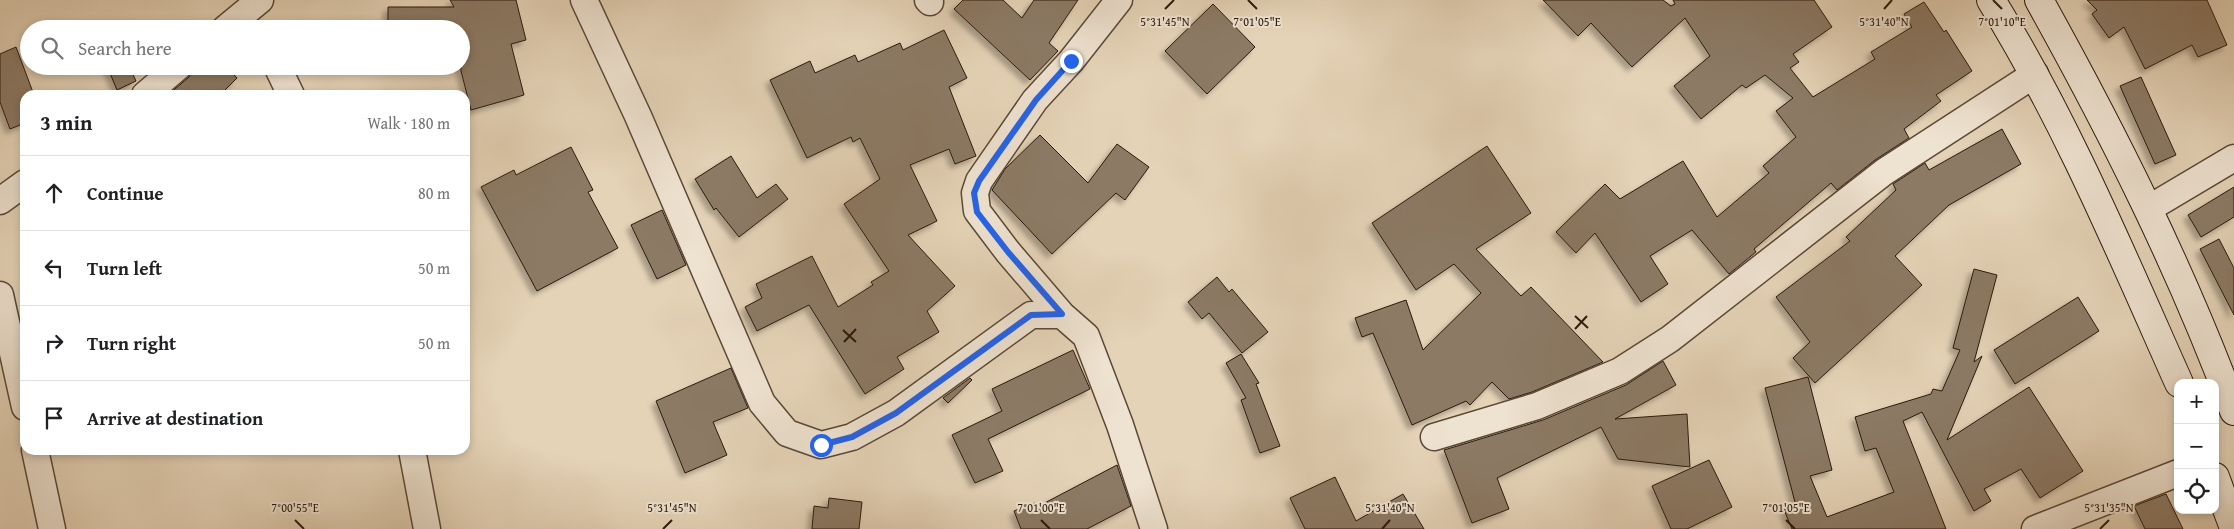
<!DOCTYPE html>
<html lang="en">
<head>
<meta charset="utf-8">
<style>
	body { margin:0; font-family:"Gentium Book Plus",serif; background:#f2f2f2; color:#202124 }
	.controls { position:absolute; right:15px; bottom:15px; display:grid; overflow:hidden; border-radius:10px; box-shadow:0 2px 8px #0003 }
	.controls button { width:45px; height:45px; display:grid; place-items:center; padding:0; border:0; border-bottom:1px solid #e0e0e0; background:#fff; color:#202124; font:25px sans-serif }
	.stop { position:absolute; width:15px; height:15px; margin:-11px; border:4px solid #2563eb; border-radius:50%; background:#fff }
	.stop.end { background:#2563eb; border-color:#fff; box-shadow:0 1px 5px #0008 }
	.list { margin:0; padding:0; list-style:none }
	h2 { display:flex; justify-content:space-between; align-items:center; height:65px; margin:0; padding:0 20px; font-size:21px }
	h2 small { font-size:16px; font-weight:400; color:#757577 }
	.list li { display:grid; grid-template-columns:32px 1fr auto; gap:15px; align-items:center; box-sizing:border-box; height:75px; padding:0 20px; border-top:1px solid #e0e0e0 }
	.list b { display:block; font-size:19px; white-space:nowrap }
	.list em { font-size:16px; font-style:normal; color:#757577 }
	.icon { flex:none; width:28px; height:28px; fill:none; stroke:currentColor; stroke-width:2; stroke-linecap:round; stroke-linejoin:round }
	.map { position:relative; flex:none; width:2234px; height:529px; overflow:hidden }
	.search { position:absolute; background:#fff; box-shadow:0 2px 8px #0003; left:20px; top:20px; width:450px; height:55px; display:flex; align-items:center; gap:12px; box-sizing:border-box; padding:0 18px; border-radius:28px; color:#757577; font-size:19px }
	.panel { position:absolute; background:#fff; box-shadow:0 2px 8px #0003; left:20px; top:90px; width:450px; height:365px; border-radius:15px }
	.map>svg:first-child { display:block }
	.building { fill:#8c7a65; stroke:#2b190c; filter:url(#shadow) }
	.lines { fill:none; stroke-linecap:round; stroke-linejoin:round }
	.street-casing { stroke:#5a4837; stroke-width:29 }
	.secondary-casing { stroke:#2b190c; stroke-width:30 }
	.street { stroke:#eee2d0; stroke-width:26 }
	.secondary { stroke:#eee2d0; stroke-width:28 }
	.route { stroke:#2563eb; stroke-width:6 }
	.ticks { fill:none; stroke:#2b190c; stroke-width:2 }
	.ticks-label { font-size:12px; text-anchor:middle; fill:#2b190c; stroke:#eee2d0; stroke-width:4; stroke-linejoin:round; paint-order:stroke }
</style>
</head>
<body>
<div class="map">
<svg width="2234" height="529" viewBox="0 0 2234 529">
	<defs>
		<filter id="shadow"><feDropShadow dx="-4.5" dy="4.5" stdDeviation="2.5" flood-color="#0004"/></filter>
	</defs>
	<rect width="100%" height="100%" fill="#e5d3b7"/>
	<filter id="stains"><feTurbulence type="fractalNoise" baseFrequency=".004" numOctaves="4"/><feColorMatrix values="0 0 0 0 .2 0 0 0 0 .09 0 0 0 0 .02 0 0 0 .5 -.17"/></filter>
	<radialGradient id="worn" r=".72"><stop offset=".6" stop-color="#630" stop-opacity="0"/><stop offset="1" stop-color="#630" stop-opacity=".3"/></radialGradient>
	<!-- building -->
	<path class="building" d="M450,0h66l10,40 -15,4 13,51 -53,15 -10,-39v-42h-73v-22h66z
		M963,0h40l19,18 12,-18h44l-29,43 9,8 -28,29 -76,-71z
		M1543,0h120l8,6 4,-2 -2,-4h141l18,27 -39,27 6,8 -9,6 23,29 62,-38 -4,-7 41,-25 -8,-13 20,-12 20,30 2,-2 26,41 -36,24 5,6 -37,28 5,9 -34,22 -38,30 -6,-7 -77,66 2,3 -27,22 -37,-44 -42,26 18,28 -27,18 -46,-69 -19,20 -20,-21 49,-48 15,15 63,-38 34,56 52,-44 -6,-7 33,-29 -20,-26 17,-13 -28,-23 -19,13 -4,-3 -41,34 -27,-33 36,-30 -25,-38 -53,49 -41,-44 -13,13z
		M2087,0h120l20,45 -29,12 -6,-12 -47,24 -21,-42 -15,11 -17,-24 5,-4z
		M1213,4l42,43 -48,47 -42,-43z
		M944,30l23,48 -18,9 27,69 -21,8 -6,-15 -39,16 27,56 -29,14 47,51 -28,25 12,21 -42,25 7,12 -39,25 -56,-89 -52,26 -12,-24 17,-9 -6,-14 56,-28 26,51 35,-22 -2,-3 18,-11 -45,-67 36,-25 -20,-41 -7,4 -2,-5 -44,21 -37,-78 40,-19 5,12 40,-18 3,7 42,-19 3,7z
		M16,47l18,48h-9v28l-15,6 -10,-27v-48z
		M107,66h22l7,15 -19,9z
		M194,66h32l11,12 -17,17h-52l21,-18z
		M2141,77l35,78 -21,9 -35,-78z
		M2002,129l19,35 -72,41 -54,51 27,29 -107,98 -22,-25 17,-16 -34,-45 74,-56 -4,-4 50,-47 -3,-6 32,-21 4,7z
		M1040,135l48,48 29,-39 32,23 -24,33 -9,-7 -64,61 -60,-64 13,-21z
		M1487,146l44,67 -55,36 45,47 10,-9 72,75 -71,30 -23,7 -17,-17 -22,23 -4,-4 -54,24 -39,-92 -11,4 -7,-19 51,-18 17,50 58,-57 -27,-29 -38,26 -44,-67z
		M571,147l22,43 -5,2 30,56 -81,43 -56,-104 33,-17 2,5z
		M731,156l26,42 19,-14 12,15 -49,38 -23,-29 -2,2 -19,-31z
		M2234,187v30l-33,20 -13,-22z
		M662,210l24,55 -29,14 -26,-54z
		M2219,239l15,29v47l-34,-66z
		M1974,269l23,6 -23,87 8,-6 -35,84 82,-53 54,84 -43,27 -19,-29 -37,20 7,12 -17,10 -52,-99 -19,9 43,108h-154l-8,-19 12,-4 -31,-118 43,-11 24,93 -22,6 17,41 67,-25 -18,-44 -11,3 -10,-34 76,-23 2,-5 9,2 18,-41 -7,-2z
		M1217,277l12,15 3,-3 36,43 -26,21 -33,-40 -7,6 -14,-17z
		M2078,297l21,34 -84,53 -21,-34z
		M1073,350l17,39 -102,50 15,32 -28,12 -23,-48 50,-24 -10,-22z
		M1241,354l18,29 -3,1 24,62 -20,7 -19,-53 5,-2 -20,-35z
		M1663,361l13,24 -61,34 72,-5 3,53 -72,-8 -17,-32 -104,51 12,31 -37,14 -28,-73 99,-30 83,-35z
		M731,368l17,40 -35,14 14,33 -42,18 -29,-72z
		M970,378l2,2 -24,23 -5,-5z
		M1709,460l23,47 -45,22h-16l-19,-43z
		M1117,465l14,41 -44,23h-66l-7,-18 21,-8 2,4z
		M1335,477l21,44 47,-27 21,35h-119l-15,-31z
		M2166,494l17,35h-38l-11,-23z
		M829,498l33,4 -3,27h-47l2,-23 14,2z"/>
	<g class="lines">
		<!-- street casing -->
		<g class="street-casing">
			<path id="street" d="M584,0l54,116 124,287 25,30 34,12 31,-8 44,-24 135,-98h31l24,21 34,89 34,104
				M928,0l2,2
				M225,29l35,-29
				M277,66l14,29
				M145,95l34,-29
				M0,201l25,-18
				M2148,209l86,-51
				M0,295l25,112
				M1062,315l-54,-63 -31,-41 -2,-18 4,-12 56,-81 36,-39 48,-61
				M1434,437l103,-31 83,-35 50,-32 214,-167 151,-98
				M35,450l17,79
				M412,450l15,79
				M2035,529l143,-56"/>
		</g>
		<!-- secondary casing -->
		<g class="secondary-casing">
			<path id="secondary" d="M1991,0c75,121 130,253 188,383
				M2039,0c74,133 142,268 195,411
				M2215,477l19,51"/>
		</g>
		<!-- street -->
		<use href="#street" class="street"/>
		<!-- secondary -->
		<use href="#secondary" class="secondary"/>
	</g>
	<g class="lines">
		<!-- route -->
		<path class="route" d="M821,445l31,-8 44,-24 135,-98 31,-1 -54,-62 -31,-40 -3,-19 5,-12 57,-81 35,-39"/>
	</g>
	<!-- ticks -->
	<path class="ticks" d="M1248,0l9,9M1993,0l9,9M1165,9l9,-9M1884,9l8,-9M1575,316l13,12M1575,329l12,-13M843,330l13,12M844,342l12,-13M295,520l9,9M1041,520l9,9M1786,520l9,9M663,529l9,-9M1382,529l8,-9M2100,529l9,-9"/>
	<g class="ticks-label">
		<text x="1257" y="26">7°01'05"E</text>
		<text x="2002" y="26">7°01'10"E</text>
		<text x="1165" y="26">5°31'45"N</text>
		<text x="1884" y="26">5°31'40"N</text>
		<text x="672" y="512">5°31'45"N</text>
		<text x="1390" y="512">5°31'40"N</text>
		<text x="2109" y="512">5°31'35"N</text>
		<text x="295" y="512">7°00'55"E</text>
		<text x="1041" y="512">7°01'00"E</text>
		<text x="1786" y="512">7°01'05"E</text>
	</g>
	<rect width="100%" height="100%" filter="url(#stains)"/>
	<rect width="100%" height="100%" fill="url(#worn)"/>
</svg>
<div class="controls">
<button>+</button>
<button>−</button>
<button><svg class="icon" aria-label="locate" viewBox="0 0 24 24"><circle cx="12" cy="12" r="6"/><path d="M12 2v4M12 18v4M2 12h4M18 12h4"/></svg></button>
</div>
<div class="stop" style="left:821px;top:445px"></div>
<div class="stop end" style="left:1071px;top:61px"></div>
<div class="search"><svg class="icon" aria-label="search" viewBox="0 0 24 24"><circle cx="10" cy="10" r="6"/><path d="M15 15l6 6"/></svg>Search here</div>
<section class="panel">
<h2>3 min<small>Walk · 180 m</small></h2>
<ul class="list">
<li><svg class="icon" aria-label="ahead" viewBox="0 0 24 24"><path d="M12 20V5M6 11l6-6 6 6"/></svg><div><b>Continue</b></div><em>80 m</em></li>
<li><svg class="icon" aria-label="left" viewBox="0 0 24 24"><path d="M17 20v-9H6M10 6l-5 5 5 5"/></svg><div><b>Turn left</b></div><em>50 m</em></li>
<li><svg class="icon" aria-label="right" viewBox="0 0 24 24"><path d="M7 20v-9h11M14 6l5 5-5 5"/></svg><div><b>Turn right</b></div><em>50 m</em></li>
<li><svg class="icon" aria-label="arrive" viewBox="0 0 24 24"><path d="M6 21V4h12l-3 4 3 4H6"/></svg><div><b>Arrive at destination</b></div></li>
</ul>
</section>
</div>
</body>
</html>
